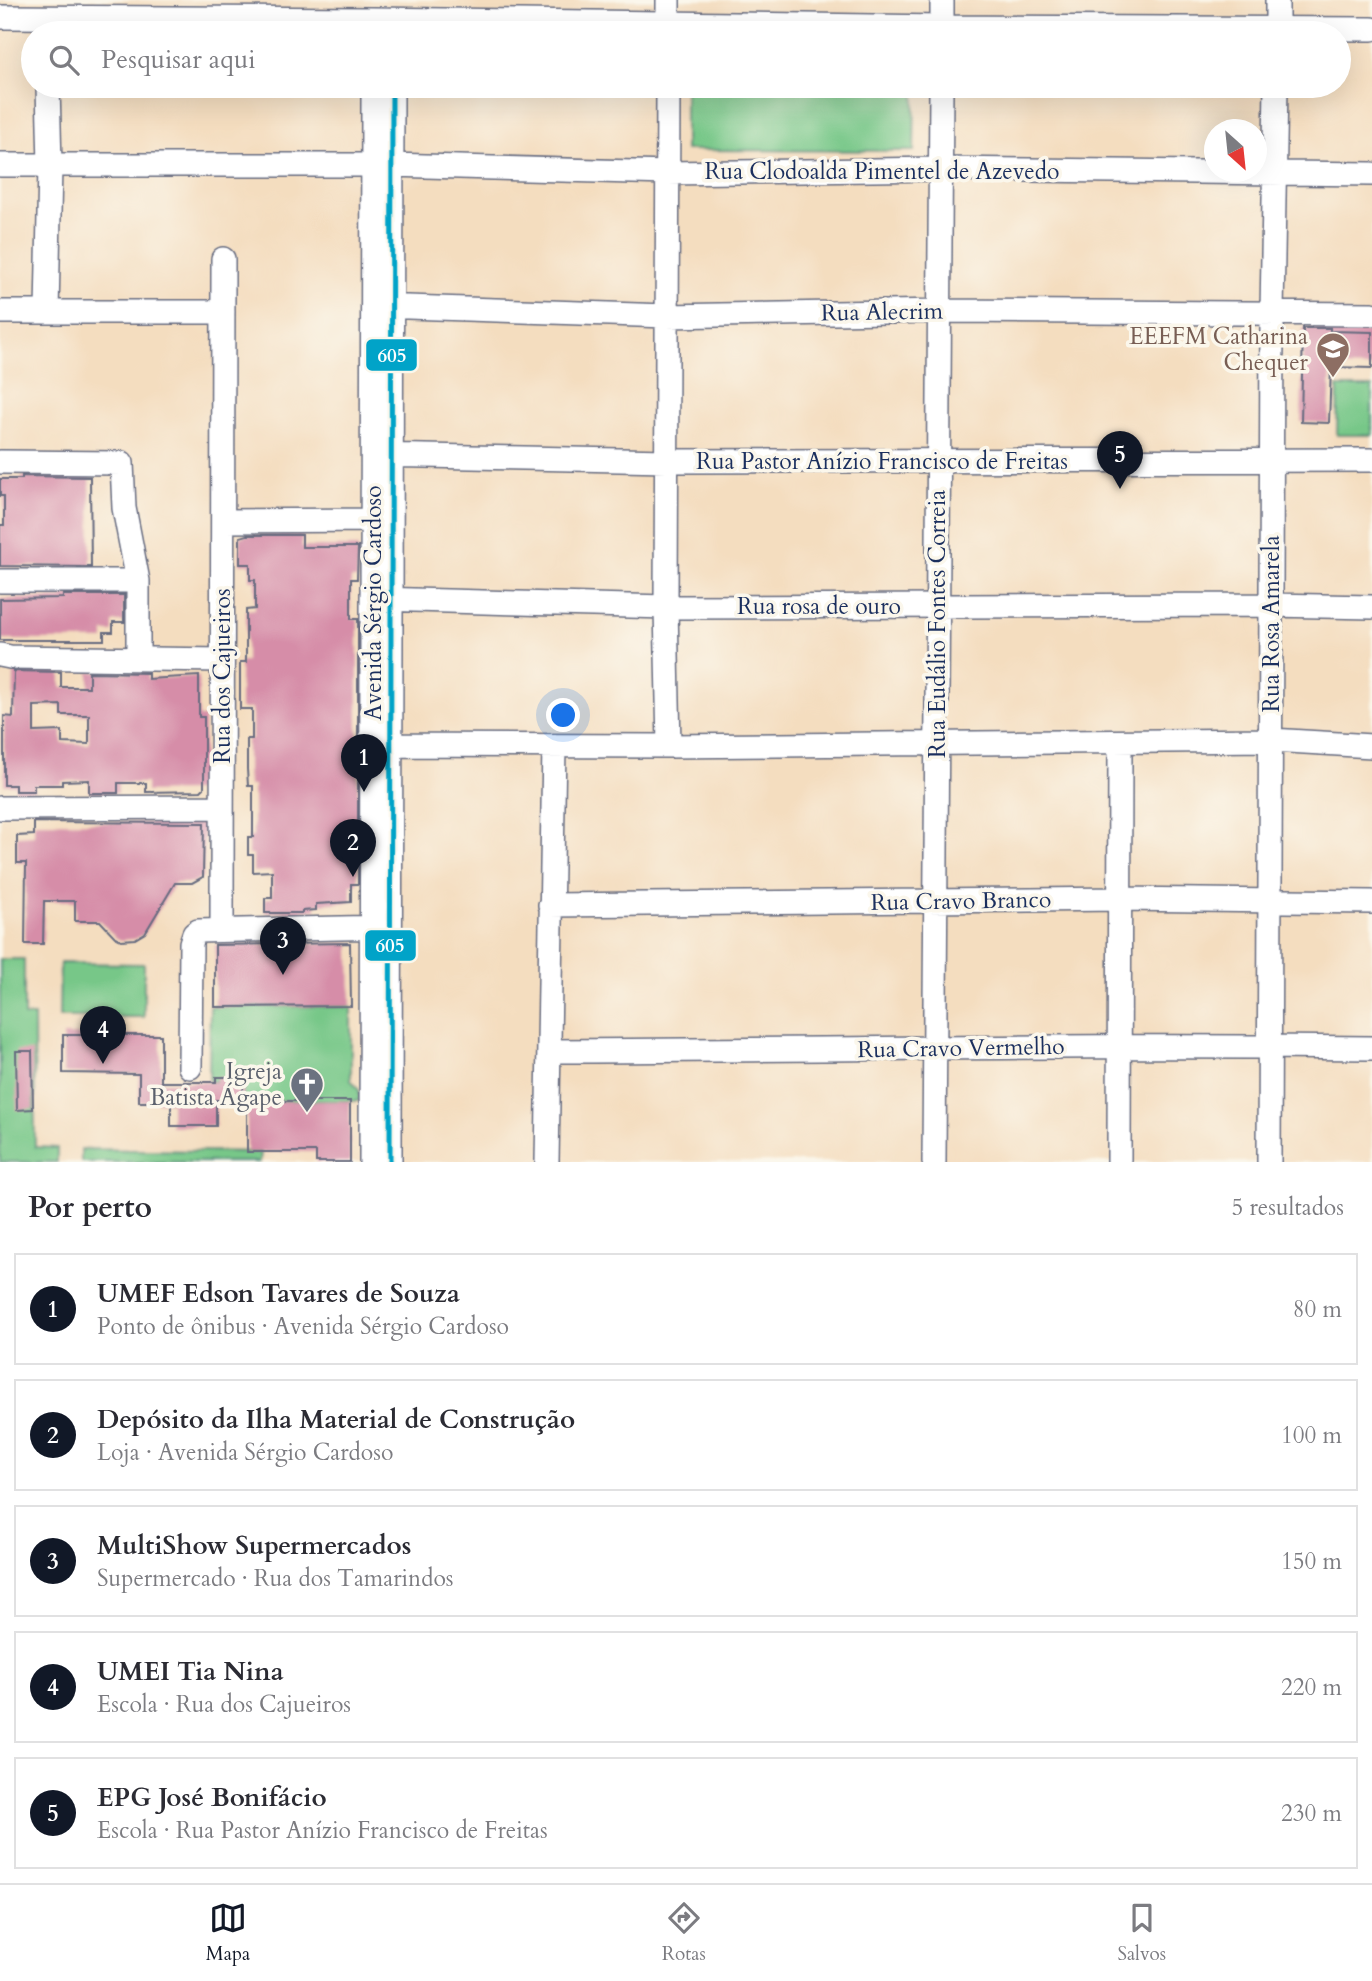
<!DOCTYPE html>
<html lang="pt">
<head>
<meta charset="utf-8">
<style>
	body { margin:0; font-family:Cardo,serif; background:#f2f2f3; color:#2b2b33 }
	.compass { position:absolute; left:1204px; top:119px; width:63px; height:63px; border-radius:50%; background:#fff; box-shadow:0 7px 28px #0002; rotate:153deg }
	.you { position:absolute; left:564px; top:716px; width:24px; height:24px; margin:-18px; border:5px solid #fff; border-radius:50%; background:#1a73e8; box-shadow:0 0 0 10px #1a73e833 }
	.badge { display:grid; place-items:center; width:46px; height:46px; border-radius:50%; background:#111827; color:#fff; font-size:23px; font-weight:700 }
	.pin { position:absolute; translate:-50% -58px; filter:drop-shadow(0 2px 4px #0008) }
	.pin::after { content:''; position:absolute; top:37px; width:24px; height:21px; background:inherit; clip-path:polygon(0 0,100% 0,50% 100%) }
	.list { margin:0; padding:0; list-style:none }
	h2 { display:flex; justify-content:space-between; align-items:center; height:91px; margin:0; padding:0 28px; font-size:30px }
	h2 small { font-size:23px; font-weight:400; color:#7c7c81 }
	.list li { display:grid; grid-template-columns:46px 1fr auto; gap:21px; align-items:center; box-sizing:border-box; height:112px; margin:0 14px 14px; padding:0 14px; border:2px solid #e1e1e2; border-radius:0px }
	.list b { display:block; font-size:26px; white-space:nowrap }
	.list p { margin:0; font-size:23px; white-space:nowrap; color:#7c7c81 }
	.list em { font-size:23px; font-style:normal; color:#7c7c81 }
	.icon { flex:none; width:38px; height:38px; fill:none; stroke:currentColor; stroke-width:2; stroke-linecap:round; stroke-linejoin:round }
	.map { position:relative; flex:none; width:1372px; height:1162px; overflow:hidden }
	.search { position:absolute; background:#fff; box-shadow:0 7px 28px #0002; left:21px; right:21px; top:21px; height:77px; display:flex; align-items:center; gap:18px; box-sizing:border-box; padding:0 24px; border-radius:38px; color:#7c7c81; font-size:26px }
	.sheet { height:721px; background:#fff }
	nav { display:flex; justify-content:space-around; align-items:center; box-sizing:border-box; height:98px; border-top:2px solid #e1e1e2; background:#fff; font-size:19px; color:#7c7c81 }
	nav a { display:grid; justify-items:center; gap:4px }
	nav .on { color:#111827 }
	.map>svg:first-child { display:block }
	.green { fill:#77c788; stroke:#497b73; stroke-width:2 }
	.building { fill:#d68da8; fill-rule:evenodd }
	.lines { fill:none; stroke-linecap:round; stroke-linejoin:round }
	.minor-casing { stroke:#676c80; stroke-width:26 }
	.minor { stroke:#fff; stroke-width:23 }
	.bus-1-casing { stroke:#fbf7ec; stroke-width:10 }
	.bus-1 { stroke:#01a3c8; stroke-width:5 }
	.labels { text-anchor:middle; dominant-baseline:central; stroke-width:7; stroke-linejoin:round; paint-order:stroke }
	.street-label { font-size:23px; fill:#1b2f5e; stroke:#fbf7ec }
	.education-label { font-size:23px; fill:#785e54; stroke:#fbf7ec; text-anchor:end }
	.worship-label { font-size:23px; fill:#5b616d; stroke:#fbf7ec; text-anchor:end }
	.line-badge { stroke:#fbf7ec; stroke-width:2.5 }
	.badge-label { font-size:19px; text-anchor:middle; font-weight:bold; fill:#fff }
</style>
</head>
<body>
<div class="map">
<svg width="1372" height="1162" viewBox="0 0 1372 1162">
	<rect width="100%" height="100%" fill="#fbf7ec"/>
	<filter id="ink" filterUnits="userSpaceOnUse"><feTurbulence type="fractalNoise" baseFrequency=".0143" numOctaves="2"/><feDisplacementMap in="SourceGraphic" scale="14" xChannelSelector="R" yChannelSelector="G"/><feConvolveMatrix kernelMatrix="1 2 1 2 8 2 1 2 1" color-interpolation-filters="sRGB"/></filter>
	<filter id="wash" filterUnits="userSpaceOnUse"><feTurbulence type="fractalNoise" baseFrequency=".00686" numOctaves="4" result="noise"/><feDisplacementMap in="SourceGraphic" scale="28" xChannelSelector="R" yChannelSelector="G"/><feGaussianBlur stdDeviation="1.57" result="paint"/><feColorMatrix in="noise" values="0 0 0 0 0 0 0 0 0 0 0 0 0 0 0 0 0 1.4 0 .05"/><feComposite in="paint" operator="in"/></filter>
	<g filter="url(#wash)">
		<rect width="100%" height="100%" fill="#f4ddbf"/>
		<!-- green -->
		<path class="green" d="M685,86h230l-1,65 -229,-1z
			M1338,387h34v48h-35z
			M0,959h24v57h10l1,131 22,1v14h-57z
			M60,963l84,1v53h-85z
			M351,1006v74l8,10v11h-116v-24l-34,5 1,-75z
			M81,1149l180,3 -1,10h-179z"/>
		<g id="blocks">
			<!-- building -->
			<path class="building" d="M1303,328h27v3l42,1v36l-41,-1 -2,56 -28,-1z
				M22,476l68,1 1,90 -91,-1v-41h4v-29h-4v-17h22z
				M247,535h55v12h56l-1,32h-6v40h7v265h-7v18l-35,2v6l-14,1v2h-37v-15h7v-27l-19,1v-17h-5v-18h5v-51h-5l-1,-17v-30h5v-30h-12v-47h6v-52l9,-1v-29h-5v-16h-10v-27z
				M63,595h61v27h-11v10h-9v8h-104v-41l63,-1z
				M14,671l47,1v15h28v-15l59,1v6l51,-3v41h5v71l-3,3 -55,1v-9h-28v10h-29v-13l-27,1v4h-28v6h-19v-6h-11v-69l9,1zM61,705v10h28v29l-27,-1v-12l-28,1v-26z
				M34,822l170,1 -1,54 -11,6h-17l-30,50 -10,6 -14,1 -6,-3 -15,-16h-25v-20h-31l-1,43h-18l1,-81h-9v-27l17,-1z
				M350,943l1,63 -136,1v-62z
				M63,1035h98v47h55v-5h27v23h-27v26h-45v-24h-32v-28l-76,-1z
				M16,1051h16l1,58 -16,1z
				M247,1101h103v61h-34v-10h-69z"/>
		</g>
	</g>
	<g filter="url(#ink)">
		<use href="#blocks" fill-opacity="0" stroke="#676c80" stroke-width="2"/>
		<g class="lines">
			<!-- minor casing -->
			<g class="minor-casing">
				<path id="minor" d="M0,17l373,2 569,8 430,2
					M668,33v-33
					M942,33v-33
					M1277,33v-33
					M668,86l-2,521 3,139
					M0,165h392l276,8 271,-4 433,5
					M378,306l289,10 274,-5 431,3
					M0,312h223
					M47,312l3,-146 -2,-80
					M378,455l289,6 705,-1
					M0,462l122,1 2,45 14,73v78
					M223,521l166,-1
					M0,581h138
					M378,599l288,8 605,-2 101,2
					M0,655l10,2 212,3
					M379,745l290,1 602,-6 101,6
					M0,808l222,-1
					M550,905l570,-6 252,3
					M222,929l1,-670
					M549,1051c274,-1 549,-7 823,-3
					M190,1067l1,-124 3,-9 4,-3 190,-4
					M371,1162l2,-1076
					M390,1162l2,-1076
					M547,1162l7,-416
					M934,1162l7,-1076
					M1119,1162l1,-419
					M1269,1162l3,-850 4,-226"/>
			</g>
			<!-- minor -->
			<use href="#minor" class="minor"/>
			<!-- bus-1 casing -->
			<g class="bus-1-casing">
				<path id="bus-1" d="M390,1162l2,-1076"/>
			</g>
			<!-- bus-1 -->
			<use href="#bus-1" class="bus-1"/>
		</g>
	</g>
	<!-- icons -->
	<defs>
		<g id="school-pin" transform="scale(1.75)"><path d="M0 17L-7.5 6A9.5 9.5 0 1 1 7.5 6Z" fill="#8d6e63" stroke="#fbf7ec"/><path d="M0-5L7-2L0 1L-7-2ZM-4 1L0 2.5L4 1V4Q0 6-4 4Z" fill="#fff"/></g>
		<g id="church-pin" transform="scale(1.75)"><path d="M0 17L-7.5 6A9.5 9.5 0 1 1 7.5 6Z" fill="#6b7280" stroke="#fbf7ec"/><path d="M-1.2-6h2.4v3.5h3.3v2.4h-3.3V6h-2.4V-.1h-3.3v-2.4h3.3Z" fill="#fff"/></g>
	</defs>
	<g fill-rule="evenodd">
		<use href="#school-pin" x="1333" y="349"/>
		<use href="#church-pin" x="307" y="1084"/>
	</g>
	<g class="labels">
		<!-- street labels -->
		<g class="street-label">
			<text x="882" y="171">Rua Clodoalda Pimentel de Azevedo</text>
			<text transform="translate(882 312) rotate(-1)">Rua Alecrim</text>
			<text x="882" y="461">Rua Pastor Anízio Francisco de Freitas</text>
			<text transform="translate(373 603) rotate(-90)">Avenida Sérgio Cardoso</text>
			<text x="819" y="606">Rua rosa de ouro</text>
			<text transform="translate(937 624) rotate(-90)">Rua Eudálio Fontes Correia</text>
			<text transform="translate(1271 624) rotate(-90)">Rua Rosa Amarela</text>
			<text transform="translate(222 676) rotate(-90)">Rua dos Cajueiros</text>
			<text transform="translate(961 901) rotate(-1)">Rua Cravo Branco</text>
			<text transform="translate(961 1048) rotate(-1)">Rua Cravo Vermelho</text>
		</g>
		<!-- education labels -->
		<g class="education-label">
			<text x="1308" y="336">EEEFM Catharina<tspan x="1308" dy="26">Chequer</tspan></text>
		</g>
		<!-- worship labels -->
		<g class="worship-label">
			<text x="282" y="1071">Igreja<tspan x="282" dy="26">Batista Ágape</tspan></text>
		</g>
	</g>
	<g class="line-badge">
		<rect x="365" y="338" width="53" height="34" rx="7" fill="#01a3c8"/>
		<rect x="364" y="929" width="53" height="33" rx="7" fill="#01a3c8"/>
	</g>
	<g class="badge-label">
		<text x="392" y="362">605</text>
		<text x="390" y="952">605</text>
	</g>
</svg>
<svg class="compass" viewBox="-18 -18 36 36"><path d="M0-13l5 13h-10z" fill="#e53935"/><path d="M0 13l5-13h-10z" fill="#7c7c81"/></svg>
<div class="you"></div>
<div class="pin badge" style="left:364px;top:792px">1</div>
<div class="pin badge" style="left:353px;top:877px">2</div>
<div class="pin badge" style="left:283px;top:975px">3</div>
<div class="pin badge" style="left:103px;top:1064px">4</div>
<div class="pin badge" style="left:1120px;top:489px">5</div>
<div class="search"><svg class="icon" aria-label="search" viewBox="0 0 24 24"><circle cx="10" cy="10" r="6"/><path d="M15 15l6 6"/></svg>Pesquisar aqui</div>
</div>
<section class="sheet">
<h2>Por perto<small>5 resultados</small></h2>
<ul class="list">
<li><span class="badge">1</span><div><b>UMEF Edson Tavares de Souza</b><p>Ponto de ônibus · Avenida Sérgio Cardoso</p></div><em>80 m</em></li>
<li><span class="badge">2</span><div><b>Depósito da Ilha Material de Construção</b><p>Loja · Avenida Sérgio Cardoso</p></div><em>100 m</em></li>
<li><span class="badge">3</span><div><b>MultiShow Supermercados</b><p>Supermercado · Rua dos Tamarindos</p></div><em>150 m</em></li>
<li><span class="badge">4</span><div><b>UMEI Tia Nina</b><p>Escola · Rua dos Cajueiros</p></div><em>220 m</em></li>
<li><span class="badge">5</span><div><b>EPG José Bonifácio</b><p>Escola · Rua Pastor Anízio Francisco de Freitas</p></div><em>230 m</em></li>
</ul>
</section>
<nav>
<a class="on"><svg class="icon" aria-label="map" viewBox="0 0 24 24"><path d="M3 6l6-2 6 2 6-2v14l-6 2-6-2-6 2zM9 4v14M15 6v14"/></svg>Mapa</a>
<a><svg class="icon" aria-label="directions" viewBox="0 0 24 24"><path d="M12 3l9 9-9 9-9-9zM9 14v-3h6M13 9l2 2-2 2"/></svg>Rotas</a>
<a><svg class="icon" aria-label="saved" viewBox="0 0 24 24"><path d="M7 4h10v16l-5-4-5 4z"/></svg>Salvos</a>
</nav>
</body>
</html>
